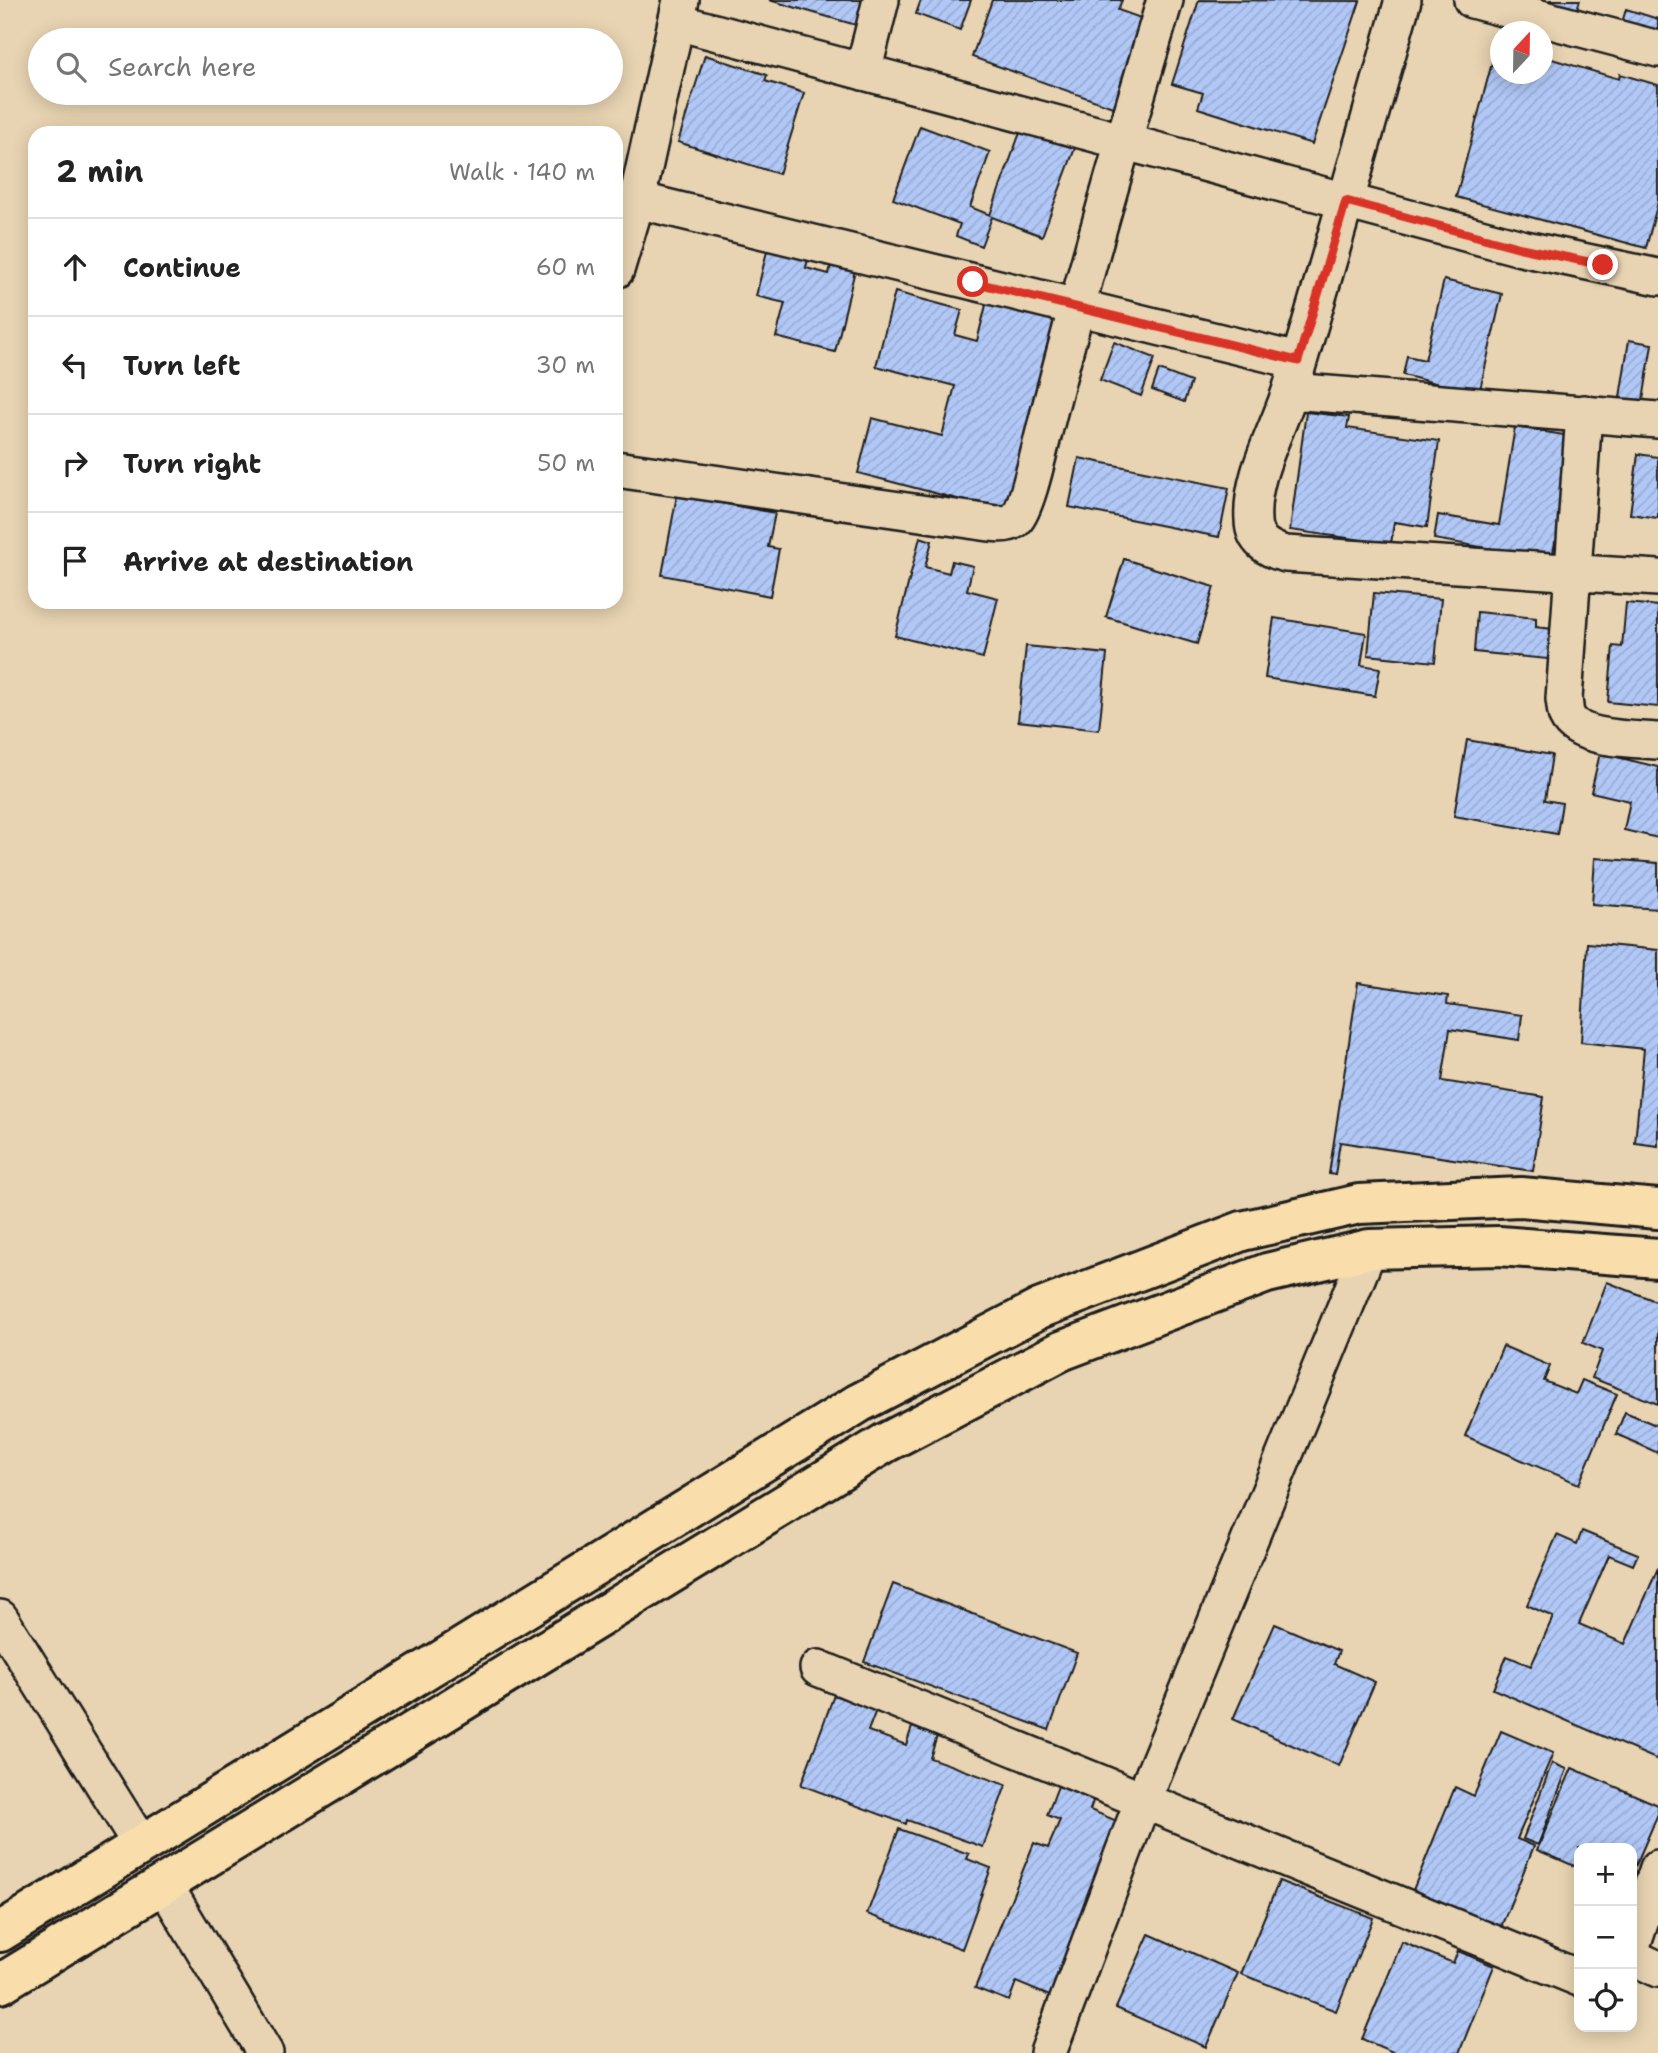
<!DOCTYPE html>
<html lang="en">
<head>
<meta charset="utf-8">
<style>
	body { margin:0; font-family:"Shantell Sans",sans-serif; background:#f6f6f6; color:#222 }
	.controls { position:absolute; right:21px; bottom:21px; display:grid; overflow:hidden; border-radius:14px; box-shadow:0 4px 18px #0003 }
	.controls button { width:63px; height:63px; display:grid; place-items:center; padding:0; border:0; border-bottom:2px solid #e0e0e0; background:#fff; color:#222; font:35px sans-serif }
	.compass { position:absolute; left:1490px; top:21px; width:63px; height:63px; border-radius:50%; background:#fff; box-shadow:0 4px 18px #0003; rotate:22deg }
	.stop { position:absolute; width:21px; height:21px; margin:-16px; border:5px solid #d93025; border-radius:50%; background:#fff }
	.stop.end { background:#d93025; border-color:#fff; box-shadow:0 2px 7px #0008 }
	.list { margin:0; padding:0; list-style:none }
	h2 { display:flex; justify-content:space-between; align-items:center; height:91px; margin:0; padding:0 28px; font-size:30px }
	h2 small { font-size:23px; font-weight:400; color:#767676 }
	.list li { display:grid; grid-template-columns:46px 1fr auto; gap:21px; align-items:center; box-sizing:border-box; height:98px; padding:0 28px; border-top:2px solid #e0e0e0 }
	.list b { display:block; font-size:26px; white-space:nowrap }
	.list em { font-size:23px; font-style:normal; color:#767676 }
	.icon { flex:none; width:38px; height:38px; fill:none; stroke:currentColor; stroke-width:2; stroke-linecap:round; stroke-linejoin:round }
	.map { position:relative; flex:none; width:1658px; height:2053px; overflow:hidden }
	.search { position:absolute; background:#fff; box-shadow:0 4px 18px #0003; left:28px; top:28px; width:595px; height:77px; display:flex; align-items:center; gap:18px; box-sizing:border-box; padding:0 24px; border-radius:38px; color:#767676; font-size:26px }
	.panel { position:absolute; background:#fff; box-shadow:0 4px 18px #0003; left:28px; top:126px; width:595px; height:483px; border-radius:21px }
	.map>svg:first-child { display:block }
	.building { fill:url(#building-hatch); stroke:#1c1c1c; stroke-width:2 }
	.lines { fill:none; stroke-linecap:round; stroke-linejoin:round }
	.minor-casing { stroke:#1c1c1c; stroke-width:40 }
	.major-casing { stroke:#1c1c1c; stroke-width:44 }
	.minor { stroke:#e8d4b2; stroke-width:35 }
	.major { stroke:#f9deab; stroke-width:38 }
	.route { stroke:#d93025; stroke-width:9 }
</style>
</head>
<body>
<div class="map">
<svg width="1658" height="2053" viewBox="0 0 1658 2053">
	<defs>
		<pattern id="building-hatch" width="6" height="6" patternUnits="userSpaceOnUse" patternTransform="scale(1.75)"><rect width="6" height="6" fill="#b1c8f7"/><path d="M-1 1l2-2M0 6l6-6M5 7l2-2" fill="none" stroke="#98abd3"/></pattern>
	</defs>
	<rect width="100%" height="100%" fill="#e8d4b2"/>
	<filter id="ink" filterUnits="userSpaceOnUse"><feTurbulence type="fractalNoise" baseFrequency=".0143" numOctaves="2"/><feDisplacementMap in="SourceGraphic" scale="14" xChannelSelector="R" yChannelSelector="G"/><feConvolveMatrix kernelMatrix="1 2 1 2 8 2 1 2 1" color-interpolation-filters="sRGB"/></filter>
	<g filter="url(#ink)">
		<!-- building -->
		<path class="building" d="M769,0h102l-8,27z
			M921,0h50l-11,30 -44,-16z
			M992,0h130l-4,10 37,13 -31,88 -152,-54z
			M1199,0l161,1 -48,143 -114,-36 5,-15 -31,-9z
			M1550,0h30l-4,12 -27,-9z
			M1626,9l32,10v22l-38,-11z
			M1497,44l3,1v29h42v-18l77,23 1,-5 38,11v117l-12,46 -190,-51z
			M705,55l62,20 -2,6 39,12 -25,81 -101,-32z
			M920,126l70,26 -20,55 20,8 32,-88 53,21 -33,88 -50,-19 -11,29 -25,-10 4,-12 -67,-25z
			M770,239l40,10 -4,19 23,6 4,-18 24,6 -22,90 -59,-15 9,-34 -29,-7z
			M1444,280l58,14 -23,100 -76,-19 4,-19 18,4z
			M895,292l67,18 -7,25 22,6 11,-44 69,18 -50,197 -149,-39 14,-55 70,18 13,-50 -79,-20z
			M1629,340l23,4 -11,69 -39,17 -19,117 -28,-5 -3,17 -118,-20 4,-24 61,10 16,-98 61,10 42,-27z
			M1114,342l41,16 -14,38 -41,-16z
			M1159,370l32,12 -7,20 -32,-12z
			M1306,412l43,5 -2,11 92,13 -12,86 -33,-5 -3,22 -101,-14z
			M1638,454l20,3v61l-28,-4z
			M1079,458l150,30 -10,49 -150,-30z
			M677,495l98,18 -7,34 11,2 -9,47 -108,-21z
			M920,537l12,4 -7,26 24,6 3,-12 21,5 -6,24 31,8 -15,60 -88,-22z
			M1124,559l90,28 -17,57 -91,-27z
			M1374,593l67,6 -6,63 -67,-7z
			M1626,603l32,3v101l-50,-5 5,-56 9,1z
			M1477,612l59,6v9l25,3 -3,30 -84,-8z
			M1274,618l92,15 -5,32 19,3 -5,28 -110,-18z
			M1026,646l81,8 -8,76 -81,-9z
			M1467,740l85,15 -7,45 17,3 -5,31 -103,-18z
			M1600,753l58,14v71l-34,-8 6,-29 -39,-9z
			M1595,858l63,5v46l-66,-5z
			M1587,943l71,7v196l-23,-3 9,-94 -63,-7z
			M1358,983l90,13 -1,8 75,11 -3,25 -69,-11 -8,52 102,16 -11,74 -193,-29 -5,33 -6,-1z
			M1607,1282l51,20v102l-66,-26 10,-27 -19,-8z
			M1503,1346l47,20 -6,15 32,13 6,-14 35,14 -38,90 -114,-48z
			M1625,1412l33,14v27l-42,-19z
			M1582,1531l56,23 -5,11 -24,-10 -30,69 46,20 33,-76v192l-165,-71 14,-33 24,10 22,-49 -26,-12 30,-70 20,9z
			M893,1584l184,69 -28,77 -185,-68z
			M1275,1624l64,27 -5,13 41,18 -36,84 -106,-47z
			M834,1695l42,15 -8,21 38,14 6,-18 25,9 -7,22 76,27 -23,62 -76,-27 -1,4 -105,-39z
			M1501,1731l52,22 -36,86 17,7 -33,81 -88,-37 42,-103 19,9z
			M1552,1763l15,6 -29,76 -15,-6z
			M1572,1768l86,37v9l-26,60v-26h-53v20l-42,-18z
			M1060,1781l35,14 -5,15 44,18 -53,181 -65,-27 -7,19 -34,-13 59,-145 14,5 12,-28 -13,-5z
			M899,1829l70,25 -2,5 24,9 -29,81 -95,-35z
			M1279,1881l94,37 -37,93 -95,-37z
			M1149,1934l89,39 -32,74 -90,-39z
			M1402,1942l51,21 5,-12 36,15 -35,87h-64l-33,-14z"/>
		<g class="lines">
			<!-- minor casing -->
			<g class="minor-casing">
				<path id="minor" d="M1403,0c-37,130 -73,259 -112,388 -13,43 -41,87 -38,132 0,21 16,30 33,34l372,24
					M1472,0l186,49
					M677,22l844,226 137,29
					M863,72l18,-72
					M637,200l661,161
					M616,270l21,-70 44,-200
					M1290,391l368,29
					M1584,413l-20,286c1,5 1,13 3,17 11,24 68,23 91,25
					M616,469l353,51c12,1 36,8 46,0 12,-10 26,-78 31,-96 36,-142 77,-283 119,-424
					M0,1618l141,227
					M818,1668l761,310
					M164,1884l101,169
					M1632,1946l26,-78
					M1632,1957l26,12
					M1048,2053l95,-253 226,-551"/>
			</g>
			<!-- major casing -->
			<g class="major-casing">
				<path id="major" d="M0,1932l859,-529 180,-94 203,-78 117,-27 162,-7 137,12
					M0,1984l885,-541 176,-92 206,-78 102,-24 130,-3 159,12"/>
			</g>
			<!-- minor -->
			<use href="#minor" class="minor"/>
			<!-- major -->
			<use href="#major" class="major"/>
		</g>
	</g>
	<g class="lines" filter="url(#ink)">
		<!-- route -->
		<path class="route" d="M973,282l325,79 48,-160 175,47 82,17"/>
	</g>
</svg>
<div class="controls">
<button>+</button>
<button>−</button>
<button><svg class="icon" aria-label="locate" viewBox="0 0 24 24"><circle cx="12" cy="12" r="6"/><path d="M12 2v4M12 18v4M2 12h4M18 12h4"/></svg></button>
</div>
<svg class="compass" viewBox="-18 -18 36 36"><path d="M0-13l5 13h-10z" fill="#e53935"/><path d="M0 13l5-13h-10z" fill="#767676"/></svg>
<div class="stop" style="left:973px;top:282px"></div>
<div class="stop end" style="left:1603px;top:265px"></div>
<div class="search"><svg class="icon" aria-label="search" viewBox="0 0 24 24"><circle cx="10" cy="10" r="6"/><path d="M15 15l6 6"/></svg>Search here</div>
<section class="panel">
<h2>2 min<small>Walk · 140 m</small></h2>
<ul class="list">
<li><svg class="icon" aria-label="ahead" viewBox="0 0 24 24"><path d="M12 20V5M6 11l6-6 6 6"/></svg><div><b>Continue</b></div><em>60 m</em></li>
<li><svg class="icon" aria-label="left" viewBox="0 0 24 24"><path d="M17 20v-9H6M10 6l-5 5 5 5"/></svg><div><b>Turn left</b></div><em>30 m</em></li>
<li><svg class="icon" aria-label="right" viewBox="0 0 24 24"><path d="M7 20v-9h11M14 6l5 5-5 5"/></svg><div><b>Turn right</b></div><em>50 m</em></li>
<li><svg class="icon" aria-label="arrive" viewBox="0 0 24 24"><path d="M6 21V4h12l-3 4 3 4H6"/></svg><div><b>Arrive at destination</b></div></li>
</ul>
</section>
</div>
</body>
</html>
